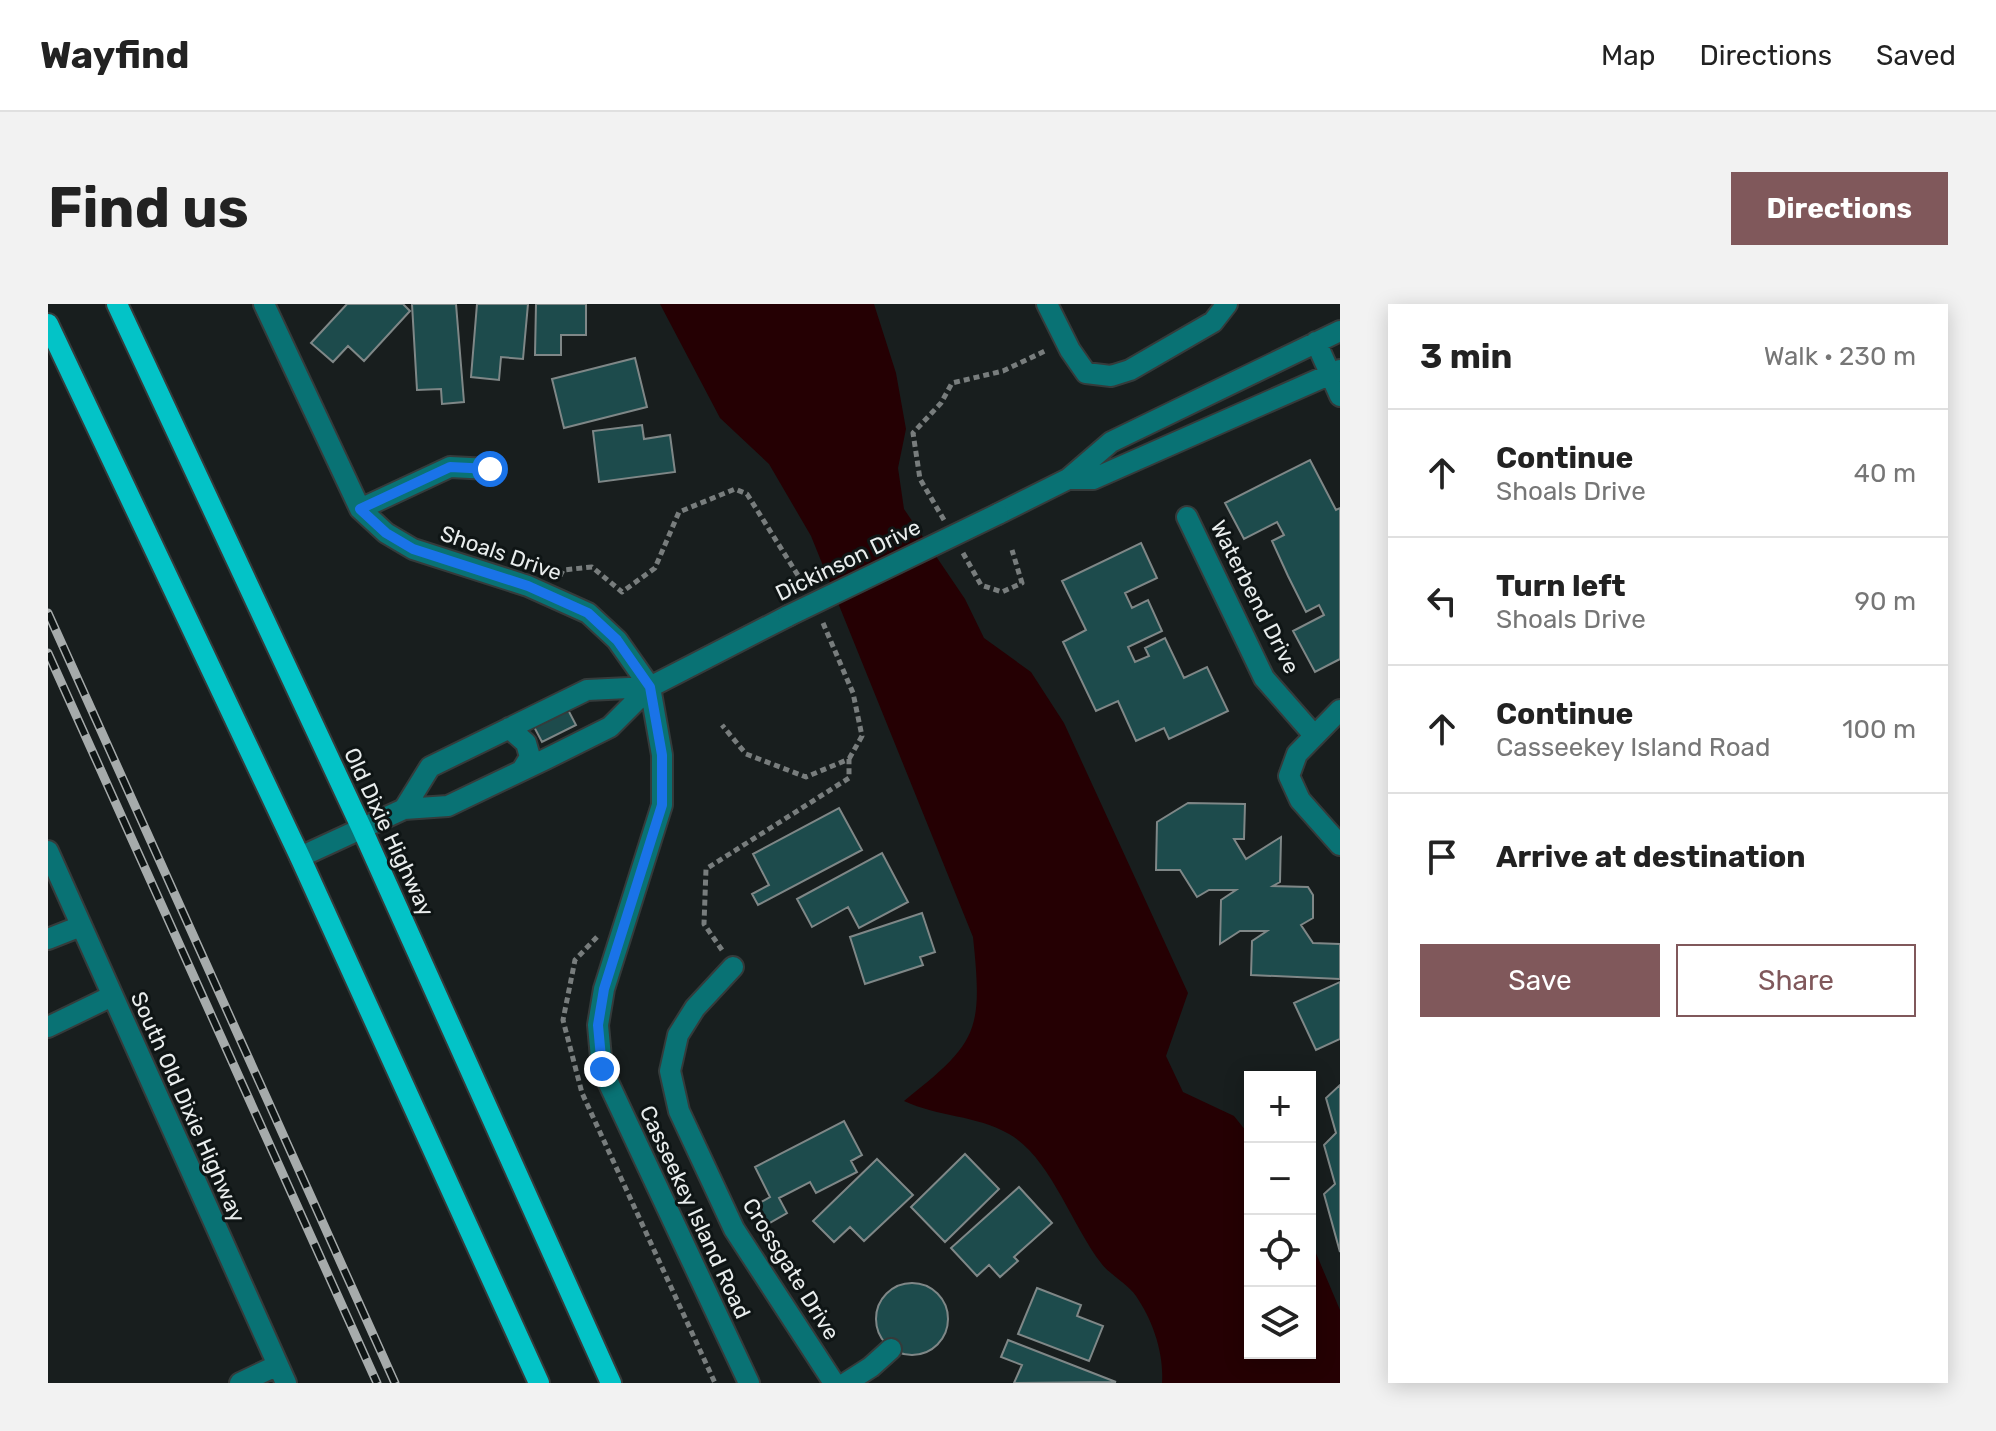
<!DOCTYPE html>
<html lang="en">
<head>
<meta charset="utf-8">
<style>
	body { margin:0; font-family:Rubik,sans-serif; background:#f2f2f2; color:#222 }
	.controls { position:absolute; right:24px; bottom:24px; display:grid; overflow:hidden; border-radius:0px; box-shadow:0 4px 20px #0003 }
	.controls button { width:72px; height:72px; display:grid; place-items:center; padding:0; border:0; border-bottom:2px solid #e0e0e0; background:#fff; color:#222; font:40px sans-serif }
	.stop { position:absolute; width:24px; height:24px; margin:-18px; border:6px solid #1a73e8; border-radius:50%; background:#fff }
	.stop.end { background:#1a73e8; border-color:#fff; box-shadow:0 2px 8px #0008 }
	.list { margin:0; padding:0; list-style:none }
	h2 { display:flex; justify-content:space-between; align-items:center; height:104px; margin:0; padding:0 32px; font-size:34px }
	h2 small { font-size:26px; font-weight:400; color:#767676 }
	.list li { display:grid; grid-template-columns:52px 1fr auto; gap:24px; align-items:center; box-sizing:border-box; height:128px; padding:0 32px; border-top:2px solid #e0e0e0 }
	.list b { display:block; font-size:30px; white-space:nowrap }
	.list p { margin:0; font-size:26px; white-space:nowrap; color:#767676 }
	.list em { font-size:26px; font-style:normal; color:#767676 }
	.actions { display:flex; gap:16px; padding:24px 32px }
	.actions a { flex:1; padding:18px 0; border:2px solid #80585b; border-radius:0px; text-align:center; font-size:28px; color:#80585b }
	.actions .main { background:#80585b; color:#fff }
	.icon { flex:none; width:44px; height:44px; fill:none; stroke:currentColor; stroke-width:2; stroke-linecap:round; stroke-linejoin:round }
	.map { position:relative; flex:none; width:1292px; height:1079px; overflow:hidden; border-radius:0px }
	header { display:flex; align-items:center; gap:48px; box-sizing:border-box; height:112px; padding:0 40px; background:#fff; border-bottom:2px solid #e0e0e0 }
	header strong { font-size:38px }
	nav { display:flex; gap:44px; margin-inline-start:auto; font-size:28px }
	.intro { display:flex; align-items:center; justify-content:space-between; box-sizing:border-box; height:192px; padding:0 48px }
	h1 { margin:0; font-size:56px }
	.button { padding:20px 36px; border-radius:0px; background:#80585b; color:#fff; font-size:28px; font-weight:700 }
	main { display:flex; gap:48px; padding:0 48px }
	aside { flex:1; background:#fff; border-radius:0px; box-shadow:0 4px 20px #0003 }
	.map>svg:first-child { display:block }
	.water { fill:#250003 }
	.building { fill:#1d4b4c; stroke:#7f8787; stroke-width:2 }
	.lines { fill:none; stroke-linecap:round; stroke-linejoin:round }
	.minor-casing { stroke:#353b3b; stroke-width:24 }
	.major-casing { stroke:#353b3b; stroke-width:24 }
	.path { stroke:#787d7d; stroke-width:5; stroke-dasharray:6 4; stroke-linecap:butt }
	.minor { stroke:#097274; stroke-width:20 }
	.major { stroke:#03c3c7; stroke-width:20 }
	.rail-casing { stroke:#a6abab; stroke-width:9 }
	.rail { stroke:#0f1515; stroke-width:6; stroke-dasharray:18; stroke-linecap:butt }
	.minor-bridge-casing { stroke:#353b3b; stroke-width:24; stroke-linecap:butt }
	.minor-bridge { stroke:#097274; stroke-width:20 }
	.route { stroke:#1a73e8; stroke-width:10 }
	.labels { text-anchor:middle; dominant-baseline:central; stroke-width:6; stroke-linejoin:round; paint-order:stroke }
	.street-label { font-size:22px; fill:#e9eded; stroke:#0f1515 }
</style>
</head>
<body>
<header>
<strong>Wayfind</strong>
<nav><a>Map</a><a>Directions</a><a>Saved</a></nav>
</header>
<div class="intro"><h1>Find us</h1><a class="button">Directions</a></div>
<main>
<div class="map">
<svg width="1292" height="1079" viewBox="0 0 1292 1079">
	<rect width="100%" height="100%" fill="#181e1e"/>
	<!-- water -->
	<path class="water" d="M612,0h214l22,69 10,56 -8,39 6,41 61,90 19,39 47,34 33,51 124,270 -22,63 17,36 51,24 16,20v217h60v-114l30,71v73h-178c2,-30 -9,-62 -26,-87 -8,-12 -25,-20 -35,-33 -29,-37 -51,-106 -92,-129 -33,-19 -71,-17 -105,-33 74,-59 79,-69 69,-164l-162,-401 -42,-72 -49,-46z"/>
	<!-- building -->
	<path class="building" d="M299,0h56l7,7 -46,50 -16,-15 -15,16 -22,-19z
		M364,0h44l8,98 -22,2 -1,-15 -24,1z
		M429,0h51l-5,55 -22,-2 -2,23 -28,-3z
		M488,0h50v31h-25v20h-26z
		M587,54l12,49 -83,21 -12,-49z
		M594,121l2,14 26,-4 5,37 -76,10 -6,-51z
		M1262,156l26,50 4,-2v151l-25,13 -22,-41 31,-16 -5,-10 -13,7 -18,-36 -16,-35 12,-6 -7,-13 -33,17 -19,-36z
		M1093,239l16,35 -32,15 7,15 16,-8 14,31 -34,16 7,15 14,-6 -4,-8 20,-10 19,40 23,-11 21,44 -59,28 -5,-11 -28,13 -18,-40 -22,10 -33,-69 23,-12 -24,-49z
		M518,402l10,19 -34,17 -10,-19z
		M1140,499l57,1 -1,35h-10l12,20 35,-22 -1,45 -7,4 35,1 5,8v23l-12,7 12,18 27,1v35l-89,-4 1,-34 15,-10h-27l-20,13 1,-44 15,-10h-27l-12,7 -17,-27h-24l1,-48z
		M791,504l23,42 -104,55 -6,-11 17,-9 -16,-31z
		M834,549l26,49 -49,26 -11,-21 -36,20 -15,-28z
		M874,609l13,39 -15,5 3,8 -58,19 -15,-47z
		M1292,678v57l-24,11 -22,-47z
		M1292,781v167l-16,-58 11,-10 -11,-39 12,-12 -10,-35z
		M796,817l18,34 -11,6 6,11 -41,21 -6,-11 -31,16 8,15 -21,12 -10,-20 14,-8 -15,-30z
		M917,850l34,35 -54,53 -34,-35z
		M829,855l36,36 -49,46 -14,-14 -16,15 -21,-21z
		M971,883l33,36 -38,34 4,4 -18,16 -11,-12 -12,11 -26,-28z
		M828 1015a36 36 0 1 1 72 0a36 36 0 1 1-72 0Z
		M989,984l44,17 -4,11 26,10 -14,35 -71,-27z
		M960,1036l108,42 -102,1 8,-18 -21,-8z"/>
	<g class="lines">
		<!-- minor casing -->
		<g class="minor-casing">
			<path id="minor" d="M216,0l96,205 26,24 27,16 115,37 60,27 29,27 33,47 12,68v50l-58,184 -6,36 4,44 147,314
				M999,0l23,46 16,23 25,3 19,-6 83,-48 14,-18
				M1268,38l24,54
				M1020,175h25l247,-109
				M312,205l90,-42 40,2
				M950,210l70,-35 43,-37 229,-111
				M1139,213l77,161 49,56
				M1292,406l-43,44 -8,22 11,24 40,45
				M461,424l17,15 4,14 -8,13
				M356,505l26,-42 157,-77 63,-3
				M0,547l238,532
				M252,553l104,-48 44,-3 98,-47 64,-32 40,-40 138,-71
				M0,635l33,-13
				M685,663l-38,41 -17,27 -8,36 9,40 55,118 100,154
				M0,723l64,-31
				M192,1079l38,-18
				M798,1079l25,-16 20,-18"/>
		</g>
		<!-- major casing -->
		<g class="major-casing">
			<path id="major" d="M69,0l245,525 249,554
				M0,20l252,533 239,526"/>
		</g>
		<!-- path -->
		<path class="path" d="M896,216l-24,-41 -7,-46 28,-30 11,-20 51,-12 44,-21
			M915,249l18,32 21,7 20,-9 -10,-33
			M512,272l3,-6 29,-3 30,25 33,-24 24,-56 56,-23 12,5 57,91
			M775,319l30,70 9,43 -13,23
			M549,633l-22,23 -12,60 19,73 133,290
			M674,646l-18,-26 2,-55 143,-91v-19l-43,18 -60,-23 -24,-29"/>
		<!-- minor -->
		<use href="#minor" class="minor"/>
		<!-- major -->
		<use href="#major" class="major"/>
		<!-- rail casing -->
		<g class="rail-casing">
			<path id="rail" d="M0,309l347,770
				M0,349l329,730"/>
		</g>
		<!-- rail -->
		<use href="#rail" class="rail"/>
		<!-- minor-bridge casing -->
		<g class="minor-bridge-casing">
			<path id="minor-bridge" d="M740,312l210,-102"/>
		</g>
		<!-- minor-bridge -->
		<use href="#minor-bridge" class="minor-bridge"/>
	</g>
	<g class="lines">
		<!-- route -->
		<path class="route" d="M442,165l-40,-2 -90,42 26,24 27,16 115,37 60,27 29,27 33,47 12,68v50l-58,184 -6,36 4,44"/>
	</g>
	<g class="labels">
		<!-- street labels -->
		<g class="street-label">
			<text transform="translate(453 249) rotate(19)">Shoals Drive</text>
			<text transform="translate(800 256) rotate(-26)">Dickinson Drive</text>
			<text transform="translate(1207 293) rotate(63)">Waterbend Drive</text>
			<text transform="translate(341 528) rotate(65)">Old Dixie Highway</text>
			<text transform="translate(140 803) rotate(66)">South Old Dixie Highway</text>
			<text transform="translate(647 908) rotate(65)">Casseekey Island Road</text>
			<text transform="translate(743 965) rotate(58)">Crossgate Drive</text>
		</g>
	</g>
</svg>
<div class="controls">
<button>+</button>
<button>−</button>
<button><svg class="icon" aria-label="locate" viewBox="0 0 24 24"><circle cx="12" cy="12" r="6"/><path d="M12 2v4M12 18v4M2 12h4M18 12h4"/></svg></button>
<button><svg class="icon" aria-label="layers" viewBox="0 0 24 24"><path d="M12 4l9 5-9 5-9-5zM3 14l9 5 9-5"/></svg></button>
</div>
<div class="stop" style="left:442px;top:165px"></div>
<div class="stop end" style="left:554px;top:765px"></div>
</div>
<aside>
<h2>3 min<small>Walk · 230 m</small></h2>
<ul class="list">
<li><svg class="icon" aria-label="ahead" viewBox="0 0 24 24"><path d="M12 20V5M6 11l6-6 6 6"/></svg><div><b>Continue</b><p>Shoals Drive</p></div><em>40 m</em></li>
<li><svg class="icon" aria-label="left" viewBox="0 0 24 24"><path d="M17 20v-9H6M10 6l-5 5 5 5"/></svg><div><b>Turn left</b><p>Shoals Drive</p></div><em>90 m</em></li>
<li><svg class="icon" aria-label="ahead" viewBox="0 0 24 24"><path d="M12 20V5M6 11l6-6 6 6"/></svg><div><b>Continue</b><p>Casseekey Island Road</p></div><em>100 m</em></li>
<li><svg class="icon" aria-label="arrive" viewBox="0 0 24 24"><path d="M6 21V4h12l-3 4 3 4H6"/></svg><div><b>Arrive at destination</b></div></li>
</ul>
<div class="actions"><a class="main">Save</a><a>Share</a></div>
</aside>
</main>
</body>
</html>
